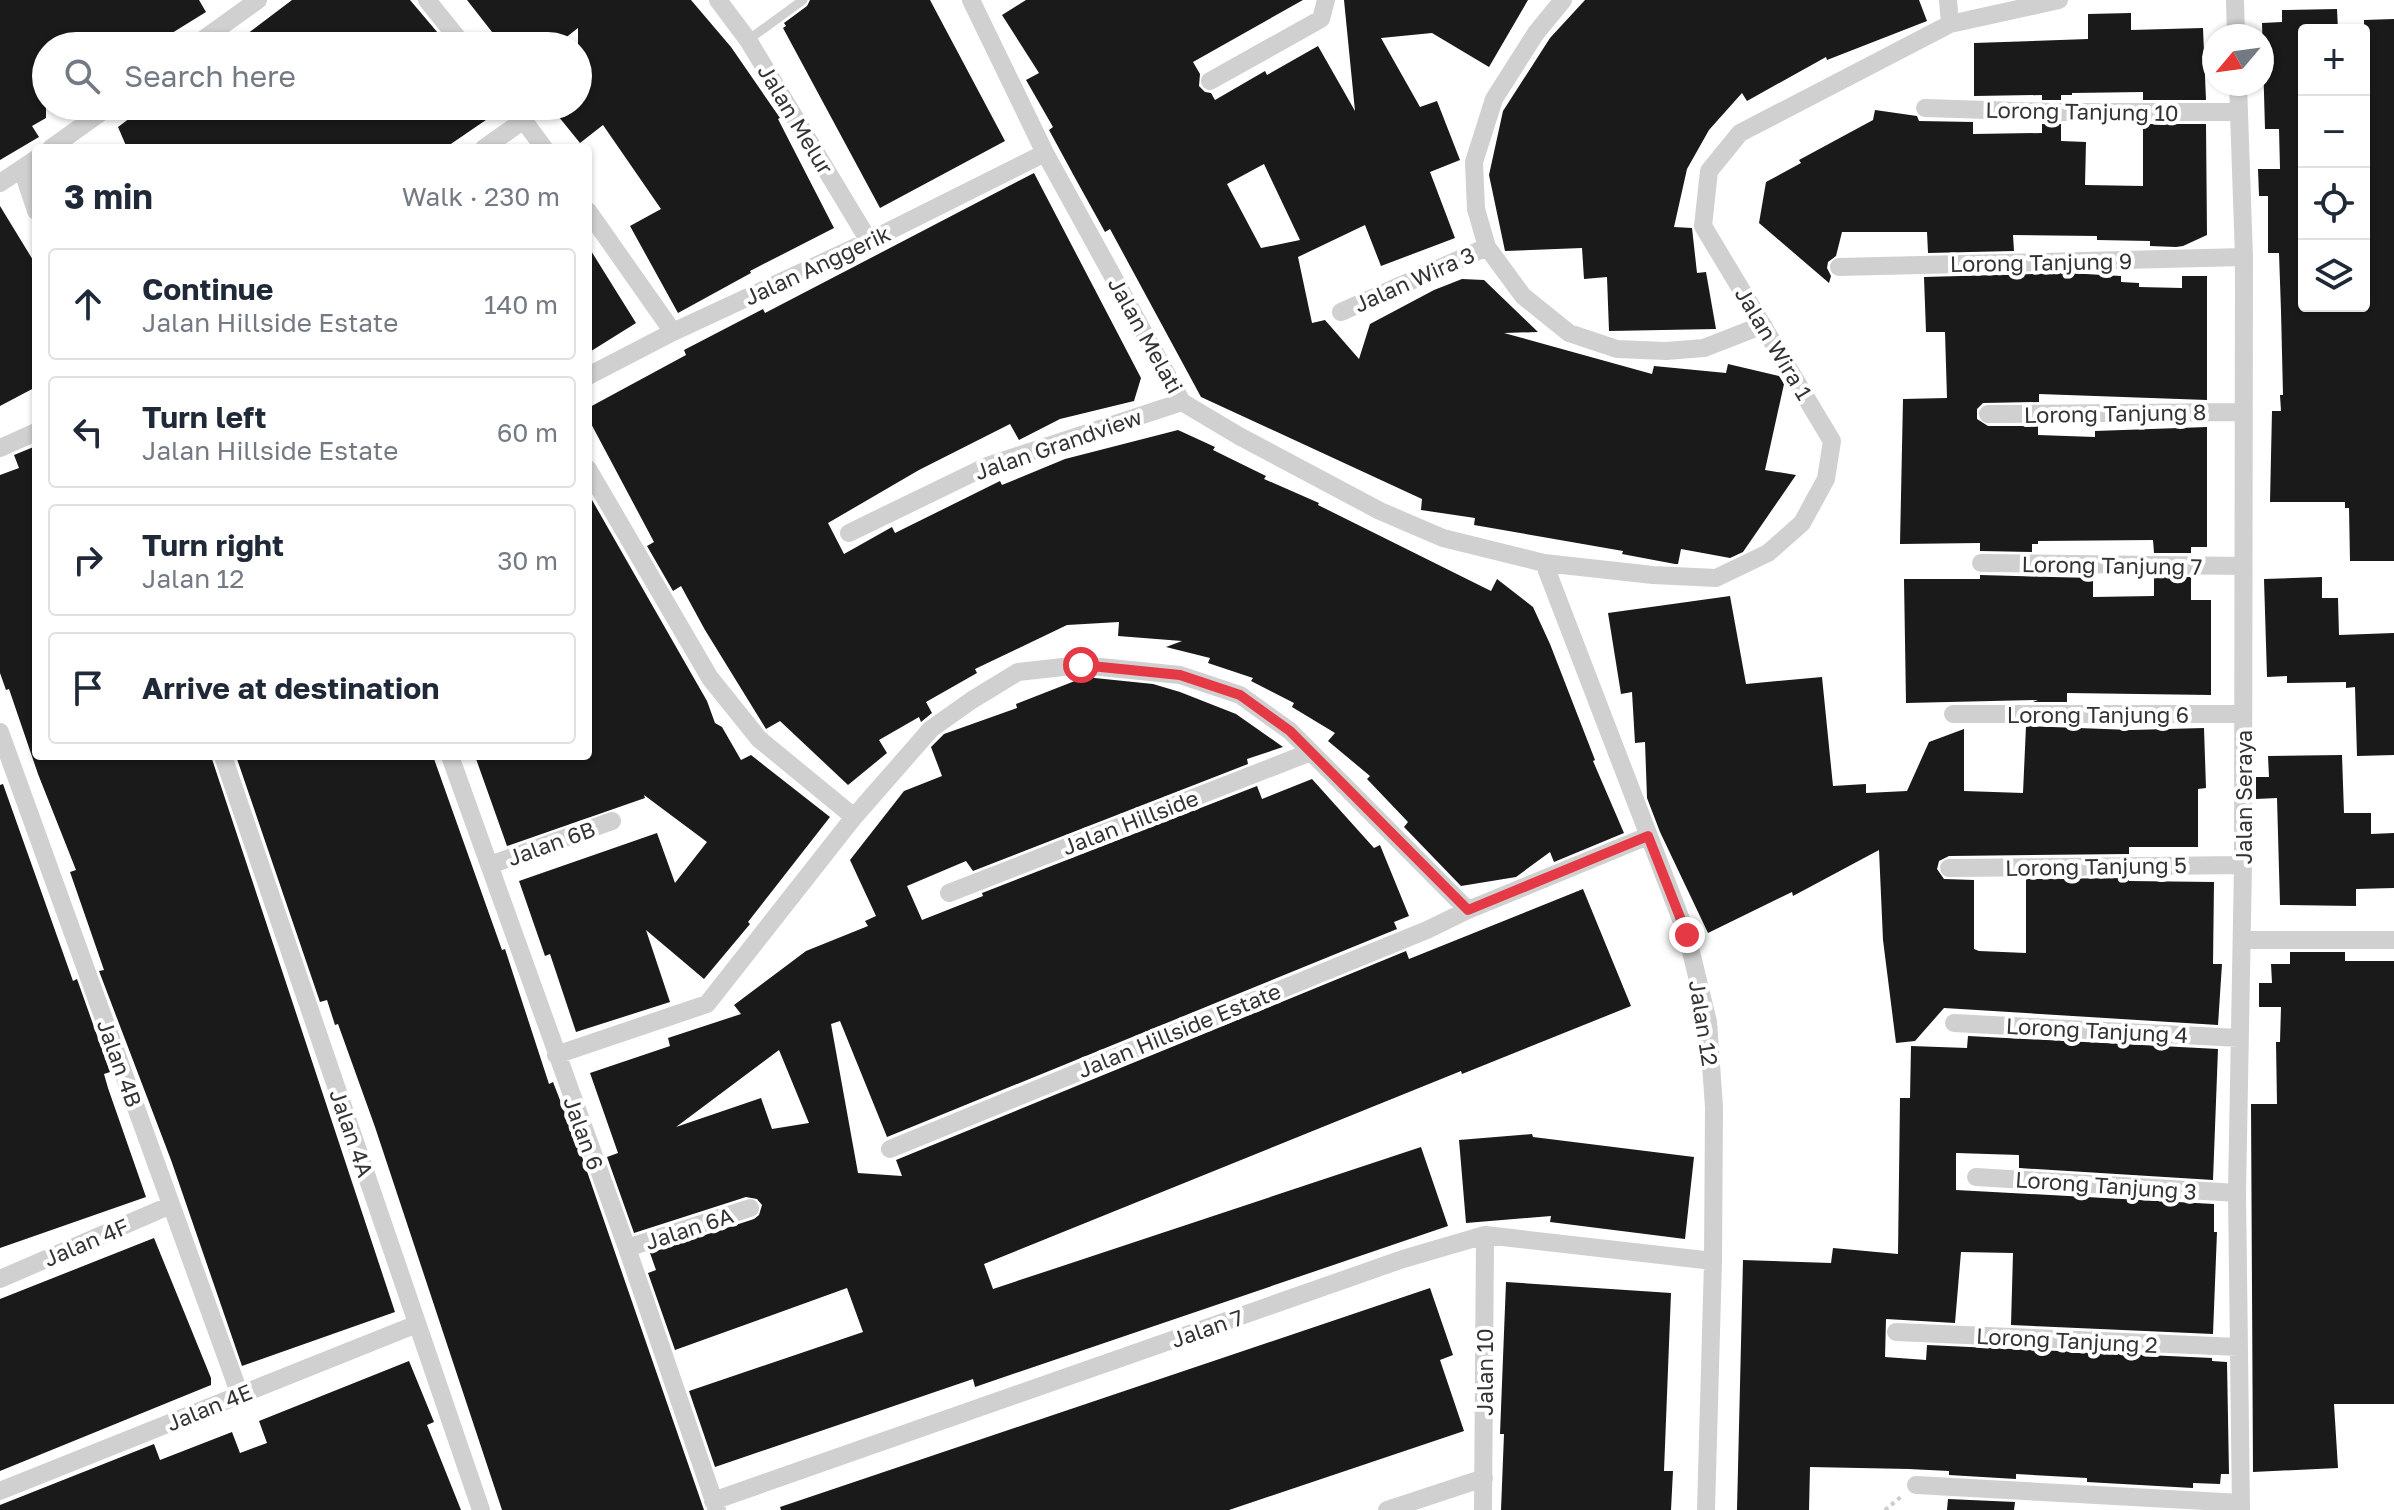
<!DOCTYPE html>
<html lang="en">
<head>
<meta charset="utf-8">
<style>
	body { margin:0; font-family:"Golos Text",sans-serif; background:#f2f2f3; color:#1f2937 }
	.controls { position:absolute; right:24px; top:24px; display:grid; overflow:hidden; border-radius:8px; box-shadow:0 2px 6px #0004 }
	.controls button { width:72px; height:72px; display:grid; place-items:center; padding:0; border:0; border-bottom:2px solid #e0e1e3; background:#fff; color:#1f2937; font:40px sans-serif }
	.compass { position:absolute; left:2202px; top:24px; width:72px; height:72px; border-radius:50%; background:#fff; box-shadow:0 2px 6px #0004; rotate:241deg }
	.stop { position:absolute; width:24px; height:24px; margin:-18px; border:6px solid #e63946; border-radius:50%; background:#fff }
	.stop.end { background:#e63946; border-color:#fff; box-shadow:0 2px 8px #0008 }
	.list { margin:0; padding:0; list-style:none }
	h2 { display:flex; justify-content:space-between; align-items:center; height:104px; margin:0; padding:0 32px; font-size:34px }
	h2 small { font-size:26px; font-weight:400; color:#747a83 }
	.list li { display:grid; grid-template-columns:52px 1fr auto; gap:24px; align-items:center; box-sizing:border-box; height:112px; margin:0 16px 16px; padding:0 16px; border:2px solid #e0e1e3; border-radius:8px }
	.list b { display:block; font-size:30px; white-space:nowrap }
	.list p { margin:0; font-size:26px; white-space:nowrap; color:#747a83 }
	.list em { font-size:26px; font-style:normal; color:#747a83 }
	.icon { flex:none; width:44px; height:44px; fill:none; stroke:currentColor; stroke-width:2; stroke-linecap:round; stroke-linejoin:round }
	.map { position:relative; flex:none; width:2394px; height:1510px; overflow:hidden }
	.search { position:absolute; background:#fff; box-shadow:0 2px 6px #0004; left:32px; top:32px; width:560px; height:88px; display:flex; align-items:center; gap:20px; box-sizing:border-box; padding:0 28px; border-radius:44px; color:#747a83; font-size:30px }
	.panel { position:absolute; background:#fff; box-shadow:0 2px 6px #0004; left:32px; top:144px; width:560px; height:616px; border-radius:8px }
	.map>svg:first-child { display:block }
	.building { fill:#1a1a1a; fill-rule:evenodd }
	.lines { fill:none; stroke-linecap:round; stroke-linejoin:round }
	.path { stroke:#cdcdcd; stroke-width:4; stroke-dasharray:4 4; stroke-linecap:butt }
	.service { stroke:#d0d0d0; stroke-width:9 }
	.minor { stroke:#d0d0d0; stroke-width:18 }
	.route { stroke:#e63946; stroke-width:10 }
	.labels { text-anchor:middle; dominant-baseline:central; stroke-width:8; stroke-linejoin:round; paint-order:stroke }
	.street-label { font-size:22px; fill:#333; stroke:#fff }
</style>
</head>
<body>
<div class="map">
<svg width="2394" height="1510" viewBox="0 0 2394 1510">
	<rect width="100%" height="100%" fill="#fff"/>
	<!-- building -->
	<path class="building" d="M0,0h199l7,12 -55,34h-105v72l-14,8 7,11 -39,23z
		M292,0h118l39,46h-218z
		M467,0h224l40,47 49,71 -2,1 56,109 -84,43 1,2 -73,40 -48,-87 31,-17 -58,-84 -23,18 -30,-37h28v-78l-23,18h-52z
		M810,0h120l75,141 -125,67 -97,-180 3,-2 -2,-3 23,-17z
		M1026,0h277l-110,62 7,12 -1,12 6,6 6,1 4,7 50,-29 2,4 51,-29 37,65 -11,-111h184l-39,67 -57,-34 -51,5 39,69 17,-6 23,59 -30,12 25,66 -74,28 -16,-41 -67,32 14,66 13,-3 34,39 11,-35 64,-34 28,-11 22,1 54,52 -34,1 148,41 2,-8 72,7 2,-9 51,12 5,8 -19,86 31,5 -53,77 -13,6 -49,-9 -3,15h-3l-53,-10 1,-3 -149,-26 1,-7 -54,-8 1,-11 -221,-102 -91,-168 -5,3 -31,-56 -25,-46 4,-3 -27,-47 13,-7 -37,-58zM1264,164l36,76 -39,8 -34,-64z
		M1585,0h334l8,21 -100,39 -1,-3 -79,44 -5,-8 -33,37 -22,39 -13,58 18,1 5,45 9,-1 10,57 -107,2 -2,-54 -23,2 -2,-31 -77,3 -16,-76 14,-64 47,-73z
		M2337,9l1,21h-34v276h60v-286l30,-1v542h-44l-1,-53h-4v-6h-75l2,-91h9l-1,-16h3l-2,-84 -2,-58h-11v-57h-9l-1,-27h22l-1,-40h-14l-3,-106 20,-1v-12z
		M2131,13v17l72,-2 3,72h-63v-8l-71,1v2h-11v5h-19v-5l-68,1v-53l114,-4v-25z
		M146,106h355l1,3 -57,39h-318l-9,-21z
		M1875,110l42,6 2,5 54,1v12l69,-1v-9h19v17l25,1 -1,43 58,1v-62h63l1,111 -24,11 -7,1 -26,-1v-5l-53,-1v-4l-84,-1 1,16 -86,2 -1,-21h-85l-6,24 -8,6 -1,6 4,8 -2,7 -70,-60 7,-41 35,-19 -2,-3 74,-40z
		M1034,173l107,205 -7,23 -74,18 -41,21 -9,-16 -91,46 -91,53 16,31 48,-27 3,6 105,-52 2,4 63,-26 113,-29 37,17 -2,3 53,26 -2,3 55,24 -1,2 173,86 6,-12 36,28 17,37 45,116 -2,1 31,72 -70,29 -4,-10 -34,25 -55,9 -57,-59 4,-5 -41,-43 3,-3 -42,-35 7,-8 -43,-26 2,-4 -43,-22 2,-3 -45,-15 2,-5 -44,-11 16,-6 -64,-5 1,-14 -52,3 -92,44 2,4 -51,29 6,11 -11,9 -2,-5 -40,23 8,13 -39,32 -68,-64 -14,8 -61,-99 -24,-44 -8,5 -26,-45 7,-4 -66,-124v-10l98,-53 -2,-5 79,-41 2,4z
		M0,206l36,59v122l-36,19z
		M588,246l48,77 -48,30z
		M2068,273l53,3v6l18,1v4l43,1v-12h25v124l-168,-6v8l-56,1 -6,6v10l11,7h50v9l57,2v-6l112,-4v120h-16v6h-37l-1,-13 -115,1v3h-6v8l-52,-1v-8l-80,1 3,-145 44,-1 -2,-66h-19l-2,-55z
		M36,446v310h175l184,556 -153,54 -71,-206 -72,-189 5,-1 -34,-98 6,-2 -38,-96 -29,-85 -3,1 -6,-17v-198l19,-7 -5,-13z
		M588,493l119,208 8,22 7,4 19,33 10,-5 79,62 -82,105 2,2 -46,55 -58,-49 24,72 -94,30 -26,-78 -5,2 -26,-75 138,-48 18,50 32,-41 -63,-47 1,3 -138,48 -32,-90h113z
		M1980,575l113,3v19l61,-1v-19h37v23h20v95l-144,-2v9h-34l5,-2 -132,3 -2,-124h76z
		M2322,577v21h16l1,37 55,-2v122l-37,1 -2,-69 -9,1v-6l-59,1v-7l-20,1 -3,-98z
		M1730,596l16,88 76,-7 11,109 33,-2v9l41,-2 22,-49 35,-13v62l59,2 3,-67 105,4 73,-2 2,60 -8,1v58h-69v7l-180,2 -10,5 -2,8 7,10 30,1v69l5,2 47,2v-74l103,-1v3l85,1 -1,82h9l-4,61 -274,-17 -29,33 -19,2 -13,-103 -4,-90 -86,46 -1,-4 -84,41 -48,-101 -13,-34 -2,-56 -10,1 -3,-51 -11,2 -13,-81z
		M1085,677l68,7 27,8 56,22 47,33 -36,12 1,5 -275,107 -7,-10 -59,25 15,34 61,-24 -1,-3 275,-107 5,13 50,-20 62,69 6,-3 29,71 -15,6 3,7 -510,208 -47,-116 -9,3 27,149 44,3 -6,-16 510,-209 3,8 174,-70 48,117 -169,68 -1,-3 -477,193 9,25 428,-142 27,79 -473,161 -2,-8 -258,88 -26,-76 174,-59 -16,-44 -172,62 -27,-77 8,-3 -6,-17 104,-34 5,-4 3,-10 -5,-6 -11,-2 -112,36 -27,-76 11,-4 -28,-80 80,-27 -2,-8 73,-24 -7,-9 72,-54 62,-25 -3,-5 11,-5 -26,-56 54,-69 38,-15 -11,-29 13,-13 73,-26 -1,-4zM779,1050l30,73 -37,6 -11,-31 -85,29z
		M2342,755l2,58h27v21l23,-1v55l-38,1v17l-76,-1 -3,-107 -21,1v-22h13l-1,-21z
		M236,756h197l69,194 3,-1 44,135 4,-2 28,72 123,356h-202l-127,-383 -37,-103 -3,1 -8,-25 -7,2z
		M3,784l70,197 4,-2 33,93 -6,2 4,14 38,109 -146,51v-463z
		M2290,952h55v9h49v443h-60l4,64 -85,4 -2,-368h26l-1,-62h4l1,-35h-22v-24h13l-1,-19h19z
		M1968,1036l250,13 -5,131 -194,-12v-13l-63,-2v37l258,14v28h3l-4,102 -202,-9 2,-72 -52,-1 -6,71 -69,-4 -1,38 41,3 1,-15 285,13v3l15,1 2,112h-8l-1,10 -27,-1v5l-106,-6v-4l-71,-4v5l-67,-4v-4l-40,-2 -99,-2 -1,43h-72l6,-250 88,3 2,-15 65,6 2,-156h10l1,-52 56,2z
		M1532,1134l1,3 161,20 -9,82 -135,-17 1,-6 -85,7 -7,-83z
		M154,1238l57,140v7l-211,86v-172z
		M1506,1282l165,11 -7,178h9l-2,39h-170l3,-76h-4z
		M1430,1288l23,67 -13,5 24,71 -235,79h-448l-1,-3z
		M409,1361l25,61 -7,3 34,85h-461v-5l154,-61 6,16 72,-28 8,21 27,-10 -8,-22z
		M1948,1499l67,3 -1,8h-67z"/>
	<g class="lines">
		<!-- path -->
		<path class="path" d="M1885,1510l17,-14"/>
		<!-- service -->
		<path class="service" d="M748,40l55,-40"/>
		<!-- minor -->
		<path class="minor" d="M427,0l37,46
			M718,0l30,40 121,201
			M971,0l74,153 137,249 57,34 141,75 63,27 101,25 109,12 63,3 52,-25 34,-30 24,-44 6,-38 -129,-215 6,-55 31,-38 210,-109 109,-24
			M1563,0l-27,33 -42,66 -20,63 2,47 11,38 36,49 46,37 48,16 49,2 38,-3 59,-23
			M1948,0l2,24
			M2235,0l1,36
			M194,46l64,-46
			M1210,81l111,-62 5,-19
			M2238,84l6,173 -1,608 -6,328 4,317
			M513,106l31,42
			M1925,108l127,4h187
			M51,148l59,-42
			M484,148l40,-28
			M22,169l14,42
			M0,183l36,-24
			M588,211l85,121
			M1839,267l405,-10
			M1341,312l146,-65
			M588,376l85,-44 196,-91 176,-88
			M1988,414l254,-2
			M0,448l36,-16
			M588,469l122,209 49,61 95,78
			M849,533l138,-67 195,-64
			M1544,563l143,372 21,87 6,85 -1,154 -7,249
			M1981,563l261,3
			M1953,714h290
			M0,732l240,663
			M223,756l258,754
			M450,756l177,492 90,262
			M490,865l122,-44
			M1949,868l294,-3
			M949,893l362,-141
			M2243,940h151
			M1954,1023l285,15
			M556,1055l151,-51 147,-187 77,-88 41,-29 46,-28 63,-7 99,10 60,20 50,36 178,179
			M890,1149l537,-219 41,-20 180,-74
			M1976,1177l261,16
			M627,1248l123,-40
			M0,1279l171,-74
			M1896,1332l342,15
			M1916,1485l325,18
			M0,1491l417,-167
			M713,1501l690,-242 82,-24 228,26
			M1387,1510l97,-32
			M1483,1510l2,-275"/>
	</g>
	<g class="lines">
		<!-- route -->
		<path class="route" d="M1081,665l99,10 60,20 50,36 178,179 180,-74 39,99"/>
	</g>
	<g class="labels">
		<!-- street labels -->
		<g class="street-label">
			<text transform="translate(2082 111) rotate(1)">Lorong Tanjung 10</text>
			<text transform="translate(796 119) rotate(59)">Jalan Melur</text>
			<text transform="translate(2041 262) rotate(-1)">Lorong Tanjung 9</text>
			<text transform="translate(817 265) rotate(-25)">Jalan Anggerik</text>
			<text transform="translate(1414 279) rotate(-24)">Jalan Wira 3</text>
			<text transform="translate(1146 335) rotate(61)">Jalan Melati</text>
			<text transform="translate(1774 343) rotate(59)">Jalan Wira 1</text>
			<text transform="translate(2115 413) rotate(-1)">Lorong Tanjung 8</text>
			<text transform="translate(1058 444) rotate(-19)">Jalan Grandview</text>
			<text transform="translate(2112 565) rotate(1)">Lorong Tanjung 7</text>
			<text x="2098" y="714">Lorong Tanjung 6</text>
			<text transform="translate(2243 797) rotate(-90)">Jalan Seraya</text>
			<text transform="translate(1130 822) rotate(-21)">Jalan Hillside</text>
			<text transform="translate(551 843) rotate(-20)">Jalan 6B</text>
			<text transform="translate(2096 866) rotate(-1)">Lorong Tanjung 5</text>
			<text transform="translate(1704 1023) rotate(81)">Jalan 12</text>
			<text transform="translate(1179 1030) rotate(-22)">Jalan Hillside Estate</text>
			<text transform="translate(2097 1030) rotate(3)">Lorong Tanjung 4</text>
			<text transform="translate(120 1063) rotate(70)">Jalan 4B</text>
			<text transform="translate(352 1133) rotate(71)">Jalan 4A</text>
			<text transform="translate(584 1133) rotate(70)">Jalan 6</text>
			<text transform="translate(2106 1185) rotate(4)">Lorong Tanjung 3</text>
			<text transform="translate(689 1228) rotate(-18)">Jalan 6A</text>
			<text transform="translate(86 1242) rotate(-23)">Jalan 4F</text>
			<text transform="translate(1207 1328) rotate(-19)">Jalan 7</text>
			<text transform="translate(2067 1340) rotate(3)">Lorong Tanjung 2</text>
			<text transform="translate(1484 1372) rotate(-90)">Jalan 10</text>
			<text transform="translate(209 1407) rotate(-22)">Jalan 4E</text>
		</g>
	</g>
</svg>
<div class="controls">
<button>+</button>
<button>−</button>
<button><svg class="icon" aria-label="locate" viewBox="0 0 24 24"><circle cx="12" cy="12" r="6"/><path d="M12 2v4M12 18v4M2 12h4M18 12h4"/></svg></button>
<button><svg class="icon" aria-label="layers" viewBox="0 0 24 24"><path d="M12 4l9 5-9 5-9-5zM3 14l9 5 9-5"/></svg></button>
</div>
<svg class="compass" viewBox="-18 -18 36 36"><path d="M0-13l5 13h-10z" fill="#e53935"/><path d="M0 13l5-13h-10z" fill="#747a83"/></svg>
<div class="stop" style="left:1081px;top:665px"></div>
<div class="stop end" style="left:1687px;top:935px"></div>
<div class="search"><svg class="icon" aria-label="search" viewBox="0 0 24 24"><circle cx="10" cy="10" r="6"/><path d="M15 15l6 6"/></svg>Search here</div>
<section class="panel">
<h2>3 min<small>Walk · 230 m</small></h2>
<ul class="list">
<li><svg class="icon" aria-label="ahead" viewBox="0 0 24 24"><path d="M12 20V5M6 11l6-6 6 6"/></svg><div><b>Continue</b><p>Jalan Hillside Estate</p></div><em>140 m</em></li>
<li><svg class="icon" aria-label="left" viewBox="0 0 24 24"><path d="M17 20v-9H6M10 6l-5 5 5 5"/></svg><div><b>Turn left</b><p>Jalan Hillside Estate</p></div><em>60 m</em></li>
<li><svg class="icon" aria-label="right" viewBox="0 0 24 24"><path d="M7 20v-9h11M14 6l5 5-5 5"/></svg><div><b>Turn right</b><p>Jalan 12</p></div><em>30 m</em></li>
<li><svg class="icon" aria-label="arrive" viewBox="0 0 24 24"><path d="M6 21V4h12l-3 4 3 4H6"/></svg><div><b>Arrive at destination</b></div></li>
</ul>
</section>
</div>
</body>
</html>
